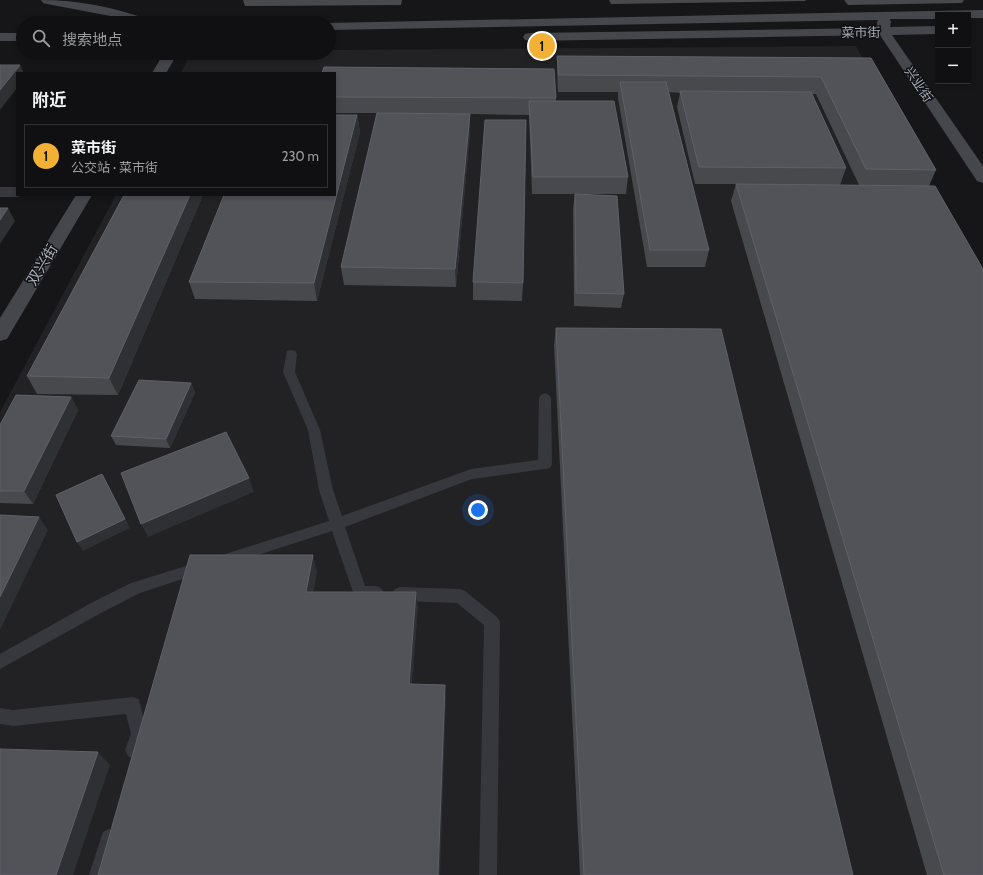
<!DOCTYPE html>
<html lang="zh">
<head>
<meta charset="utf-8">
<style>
	body { margin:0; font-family:Cabin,"Noto Sans SC",sans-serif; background:#1e1e20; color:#f1f3f6 }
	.controls { position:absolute; right:12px; top:12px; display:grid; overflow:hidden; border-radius:0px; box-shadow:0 2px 6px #0003 }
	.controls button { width:36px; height:36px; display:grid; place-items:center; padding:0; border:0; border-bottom:1px solid #303032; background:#101012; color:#f1f3f6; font:20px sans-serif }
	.you { position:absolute; left:478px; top:510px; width:14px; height:14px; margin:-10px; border:3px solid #fff; border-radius:50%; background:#1a73e8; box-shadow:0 0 0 6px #1a73e833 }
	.badge { display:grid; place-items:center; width:26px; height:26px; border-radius:50%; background:#f2b134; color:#111; font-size:13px; font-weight:700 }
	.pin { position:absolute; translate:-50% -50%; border:2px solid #fff; box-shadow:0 1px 4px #0006 }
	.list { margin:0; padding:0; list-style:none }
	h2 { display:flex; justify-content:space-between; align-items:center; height:52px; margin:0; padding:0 16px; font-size:17px }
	h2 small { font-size:13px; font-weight:400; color:#9c9d9f }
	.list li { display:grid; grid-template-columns:26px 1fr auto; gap:12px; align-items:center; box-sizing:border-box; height:64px; margin:0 8px 8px; padding:0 8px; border:1px solid #303032; border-radius:0px }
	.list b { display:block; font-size:15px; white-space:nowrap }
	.list p { margin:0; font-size:13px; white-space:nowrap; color:#9c9d9f }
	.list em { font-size:13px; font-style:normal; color:#9c9d9f }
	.icon { flex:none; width:22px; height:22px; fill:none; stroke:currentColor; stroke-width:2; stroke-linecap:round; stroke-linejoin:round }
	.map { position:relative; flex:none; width:983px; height:875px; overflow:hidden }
	.search { position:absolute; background:#101012; box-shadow:0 2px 6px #0003; left:16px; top:16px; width:320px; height:44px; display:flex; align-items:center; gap:10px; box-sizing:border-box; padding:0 14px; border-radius:22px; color:#9c9d9f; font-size:15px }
	.panel { position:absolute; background:#101012; box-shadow:0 2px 6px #0003; left:16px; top:72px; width:320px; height:124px; border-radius:0px }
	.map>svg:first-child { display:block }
	.built { fill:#222225 }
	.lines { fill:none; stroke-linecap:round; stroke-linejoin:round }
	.lane { fill:#37383d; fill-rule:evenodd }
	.street { fill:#37383d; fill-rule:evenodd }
	.secondary { fill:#45474d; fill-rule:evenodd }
	.wall { fill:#47494d; fill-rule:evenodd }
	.shaded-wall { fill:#2f3033 }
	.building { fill:#525359; stroke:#5f6168 }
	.labels { text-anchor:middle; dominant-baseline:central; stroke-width:3; stroke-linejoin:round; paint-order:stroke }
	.far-street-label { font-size:13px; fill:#a8adb8; stroke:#111113 }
	.street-label { font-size:15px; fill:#a8adb8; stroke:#111113 }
</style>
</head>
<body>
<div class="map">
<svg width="983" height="875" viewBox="0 0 983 875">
	<rect width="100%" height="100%" fill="#161618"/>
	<!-- built -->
	<path class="built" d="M856,46l121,235 6,594h-983v-463l116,-217h219v-122h-154l10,-20h138v-3z"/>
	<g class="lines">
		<!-- lane -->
		<path class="lane" d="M291,350l4,1 2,3 -2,18 25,58 13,60 9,26 129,-47 67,-9 1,-62 2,-3 4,-2 4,2 2,3 1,66 -2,4 -5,1 -73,10 -127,48 20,59h11l5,2 3,5 -3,5c-8,3 -18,3 -26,0l-23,-67 -111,36 -5,-2 -2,-4 2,-4 113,-36 -10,-31 -11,-60 -25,-58 4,-21z
			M202,561l5,2 2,4 -2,4 -67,22 -39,20 -101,56v-15l91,-51 40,-20z
			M400,587l60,2 5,2 32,26 3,5 -3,253h-18l5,-250 -27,-22 -57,-2 -5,-2 -3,-5 3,-5z
			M133,697l6,2 8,35 -7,22 -6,3 -6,-3 -3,-6 6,-16 -5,-20 -113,12 -13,-2v-16l13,2z
			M109,829l6,3 3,6 -11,37h-18l14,-43z"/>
		<!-- street -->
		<path class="street" d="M0,187h17v8h6l-6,2h-17z"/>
		<!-- secondary -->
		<path class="secondary" d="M41,0c37,0 74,7 108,20l2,3h-18l-12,-5 -74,-14 -4,-1z
			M983,10v8h-15v-3h-30v4h-48l1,3 -1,5 48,-1v8l-46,1 91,131v17l-6,-2 -97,-146 -350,6 -5,-1 -2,-3 2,-3 5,-1 347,-5v-6l1,-2 -549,10v-7h-3z
			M0,33h23v8h-23z
			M164,53h14l-12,20h-14z
			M76,195h16l-85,144 -7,2v-23z"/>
	</g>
	<!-- wall -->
	<path class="wall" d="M243,0h159l-1,5 -156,1z
		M609,0h197l-1,1 -194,3z
		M844,0h120l-2,3 -114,2z
		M557,56l314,2 65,112 -7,16 54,689h-56l-196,-674 5,-17h-41l-18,-77 3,-14 -11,-1 40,158 -4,17h-58l-29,-169v-6h-60l-1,-21zM812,94h4l43,91h-19l6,-17z
		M335,73l221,25v3l72,76 -2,17h-94l-3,-79 -59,-1v17l-14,156 -112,-2 -3,-18 36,-154h-42z
		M357,115l3,17 -43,169 -122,-2 -6,-17z
		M575,194l49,100 -3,14 -47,-2 -1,-98z
		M124,195h79l-85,200 -81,-1 -10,-18z
		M473,282l50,1 -1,18 -49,-1z
		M556,328l297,547h-273l-26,-530z
		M191,383l4,10 -25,55 -54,-3 -5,-9z
		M71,397l7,13 -45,94 -33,-1v-78z"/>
	<!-- shaded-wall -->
	<path class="shaded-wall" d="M20,65l4,8h-7v15l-17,22v-20z
		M470,114v17l-14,156 -1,-18z
		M357,115l3,17 -43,169 -3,-18z
		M190,195h13l-85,200 -9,-17z
		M8,208l7,13 -15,23v-24z
		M191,383l4,10 -25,55 -4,-9z
		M71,397l7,13 -45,94 -9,-13z
		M102,474l28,54 -47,23 -6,-9z
		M249,478l5,14 -106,45 -7,-13z
		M39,517l9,13 -48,100v-33z
		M313,555l4,17 -6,35 -5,-15z
		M416,592l2,15 -7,91 -2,-14z
		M445,685l1,14 -6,176h-2z
		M98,752l12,13 -37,110h-17z"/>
	<!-- building -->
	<path class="building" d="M557,56l314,2 65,112 -70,-1 -45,-92 -262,-2z
		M0,65h20l-20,25z
		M324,67l230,2 2,29 -221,-1v-24h-13z
		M620,82h46l43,168h-59z
		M680,91l131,1 35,76 -147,-1z
		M529,101h85l14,76h-95z
		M377,113l93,1 -15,155 -114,-2z
		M335,115h22l-43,168 -125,-1 35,-87h111z
		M485,120h41l-3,163 -50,-1z
		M736,184l199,2 48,83v606h-39z
		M575,194l42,2 7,98 -48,-1z
		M124,195h66l-81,183 -82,-2z
		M0,208h8l-8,12z
		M556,328l165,1 132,546h-269z
		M139,380l52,3 -25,56 -55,-3z
		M16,395l55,2 -47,94h-24v-66z
		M226,432l23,46 -108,46 -20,-51z
		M102,474l23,45 -48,23 -21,-47z
		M0,515l39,2 -39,80z
		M190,555h123l-7,37h110l-7,92 36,1 -7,190h-340z
		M0,749l98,3 -42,123h-56z"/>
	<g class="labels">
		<!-- far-street labels -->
		<g class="far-street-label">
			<text transform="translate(861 32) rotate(-1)">菜市街</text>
			<text transform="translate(919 84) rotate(56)">兴业街</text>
		</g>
		<!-- street labels -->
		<g class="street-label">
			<text transform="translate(42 265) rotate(-59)">双兴街</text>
		</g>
	</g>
</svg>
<div class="controls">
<button>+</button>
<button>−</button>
</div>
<div class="you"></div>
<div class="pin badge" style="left:542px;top:46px">1</div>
<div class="search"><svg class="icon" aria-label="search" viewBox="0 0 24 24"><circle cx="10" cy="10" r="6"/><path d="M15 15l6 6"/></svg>搜索地点</div>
<section class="panel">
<h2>附近<small></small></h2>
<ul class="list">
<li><span class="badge">1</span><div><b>菜市街</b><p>公交站 · 菜市街</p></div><em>230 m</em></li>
</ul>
</section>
</div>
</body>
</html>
